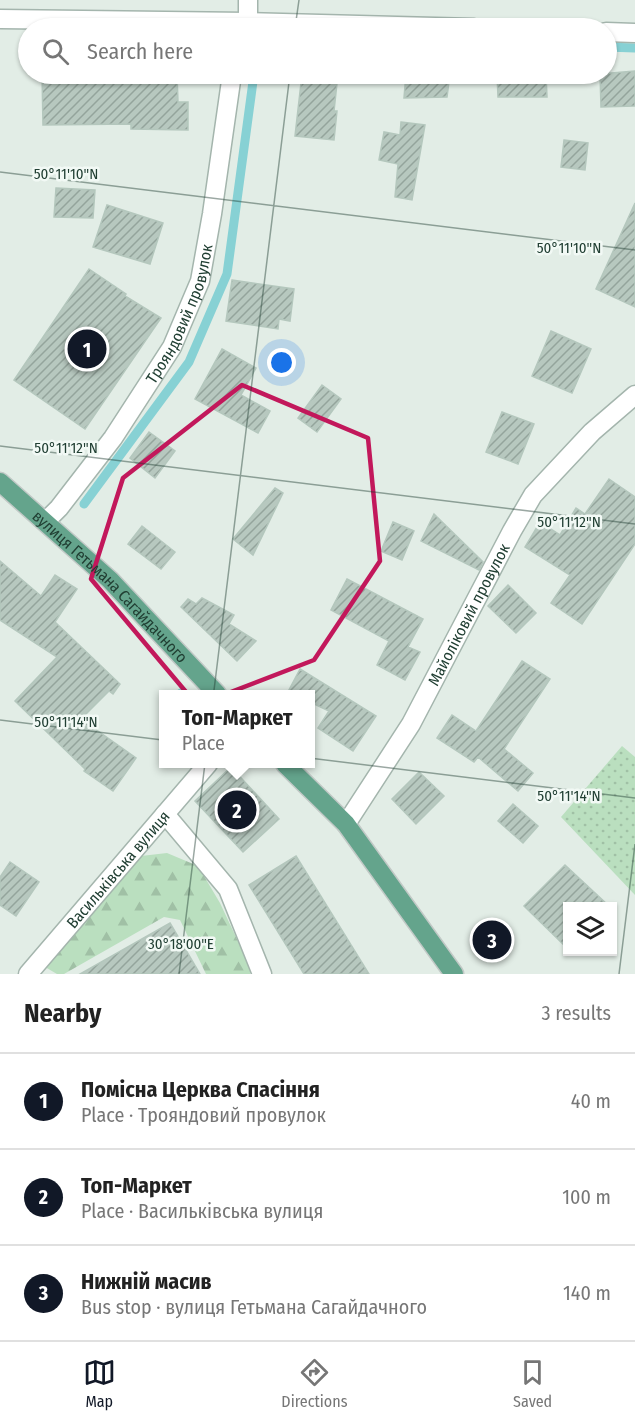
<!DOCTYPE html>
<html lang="en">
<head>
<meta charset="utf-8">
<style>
	body { margin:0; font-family:"Fira Sans Condensed",sans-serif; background:#f2f2f2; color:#222 }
	.controls { position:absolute; right:18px; bottom:18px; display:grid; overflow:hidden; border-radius:0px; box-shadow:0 2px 4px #0004 }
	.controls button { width:54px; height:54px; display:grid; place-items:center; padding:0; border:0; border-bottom:2px solid #e0e0e0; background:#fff; color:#222; font:30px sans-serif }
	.you { position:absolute; left:282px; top:363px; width:21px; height:21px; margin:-15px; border:4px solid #fff; border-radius:50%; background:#1a73e8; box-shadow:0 0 0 9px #1a73e833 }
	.badge { display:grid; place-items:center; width:39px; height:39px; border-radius:50%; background:#111827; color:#fff; font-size:20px; font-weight:700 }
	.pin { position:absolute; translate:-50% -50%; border:3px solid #fff; box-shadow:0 2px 6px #0006 }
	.popup { position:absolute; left:159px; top:690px; width:156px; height:78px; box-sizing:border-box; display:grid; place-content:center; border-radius:0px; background:#fff; filter:drop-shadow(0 2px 4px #0005); font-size:20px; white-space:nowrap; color:#767676 }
	.popup b { font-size:22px; color:#222 }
	.popup::after { content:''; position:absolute; left:50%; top:100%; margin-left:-12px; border:12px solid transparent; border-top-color:#fff }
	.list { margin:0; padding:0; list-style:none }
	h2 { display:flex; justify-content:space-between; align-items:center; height:78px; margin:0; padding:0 24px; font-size:26px }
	h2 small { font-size:20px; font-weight:400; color:#767676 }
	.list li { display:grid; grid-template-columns:39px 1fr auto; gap:18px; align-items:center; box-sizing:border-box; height:96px; padding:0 24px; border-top:2px solid #e0e0e0 }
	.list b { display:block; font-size:22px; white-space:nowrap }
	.list p { margin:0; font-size:20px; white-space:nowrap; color:#767676 }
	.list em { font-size:20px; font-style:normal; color:#767676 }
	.icon { flex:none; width:33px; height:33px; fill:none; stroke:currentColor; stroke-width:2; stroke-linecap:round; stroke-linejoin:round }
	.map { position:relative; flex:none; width:635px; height:974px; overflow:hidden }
	.search { position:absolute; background:#fff; box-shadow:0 2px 4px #0004; left:18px; right:18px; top:18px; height:66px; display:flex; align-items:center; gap:15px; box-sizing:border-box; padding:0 21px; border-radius:33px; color:#767676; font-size:22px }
	.sheet { height:366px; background:#fff }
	nav { display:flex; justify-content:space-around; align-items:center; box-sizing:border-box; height:84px; border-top:2px solid #e0e0e0; background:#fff; font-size:16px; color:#767676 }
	nav a { display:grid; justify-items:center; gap:3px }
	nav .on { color:#111827 }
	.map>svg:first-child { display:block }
	.forest { fill:url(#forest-firs) }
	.garden { fill:url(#garden-dots) }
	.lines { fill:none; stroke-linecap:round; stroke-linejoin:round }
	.stream { stroke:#87d1d4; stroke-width:9 }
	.building { fill:url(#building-hatch); stroke:#b4c7bd; stroke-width:1.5 }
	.minor-casing { stroke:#a4b5ad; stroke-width:21 }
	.major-casing { stroke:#c1c9c6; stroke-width:21 }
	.minor { stroke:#fff; stroke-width:18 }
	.major { stroke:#64a48c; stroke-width:18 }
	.marked { fill:none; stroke:#c2185b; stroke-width:4.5; stroke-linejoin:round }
	.ticks { fill:none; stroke:#213f33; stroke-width:1.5; stroke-opacity:0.45 }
	.labels { text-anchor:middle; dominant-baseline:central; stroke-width:5; stroke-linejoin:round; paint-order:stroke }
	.street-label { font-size:16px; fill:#213f33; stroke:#f2f9f5 }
	.ticks-label { font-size:15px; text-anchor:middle; fill:#213f33; stroke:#f2f9f5; stroke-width:5; stroke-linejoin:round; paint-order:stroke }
</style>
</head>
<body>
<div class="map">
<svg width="635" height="974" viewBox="0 0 635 974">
	<defs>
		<pattern id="forest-firs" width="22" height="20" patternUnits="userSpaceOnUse" patternTransform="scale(1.5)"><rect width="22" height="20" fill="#badfbf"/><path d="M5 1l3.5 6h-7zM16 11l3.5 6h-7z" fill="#a0c0a5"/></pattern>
		<pattern id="garden-dots" width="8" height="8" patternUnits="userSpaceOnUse" patternTransform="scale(1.5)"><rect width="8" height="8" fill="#badfbf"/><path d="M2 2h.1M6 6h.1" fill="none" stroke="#a0c0a5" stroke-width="1.8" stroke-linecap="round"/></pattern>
		<pattern id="building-hatch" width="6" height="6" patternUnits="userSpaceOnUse" patternTransform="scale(1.5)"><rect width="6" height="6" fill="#b7c8bf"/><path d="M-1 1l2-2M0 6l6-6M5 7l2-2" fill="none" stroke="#94a49c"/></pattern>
	</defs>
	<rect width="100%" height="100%" fill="#e2ede6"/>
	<!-- forest -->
	<path class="forest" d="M167,853l31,13 22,37 31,66 -1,5h-44l-26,-54 -16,-3 -100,57h-7l-12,-7 96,-111z"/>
	<!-- garden -->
	<path class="garden" d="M622,746l13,11v138l-74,-78z"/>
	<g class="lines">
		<!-- stream -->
		<path class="stream" d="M606,47l29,1
			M84,504l105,-142 38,-88 27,-200
			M181,693v1"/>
	</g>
	<!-- building -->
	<path class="building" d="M635,71v35l-34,1 -1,-33z
		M42,74h135l1,28h10v28l-57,-1v-5l-88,1z
		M302,74h36l-4,37h3l-3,29 -39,-4z
		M406,74h44l-3,23 -43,1z
		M497,74h49l1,23h-49z
		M401,122l24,3 -13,75 -17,-3 3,-33 -19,-4 5,-28 16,3z
		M564,140l24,3 -3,27 -24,-3z
		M56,188l39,2 -2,28 -39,-1z
		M635,203v104l-39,-18z
		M107,205l56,18 -13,41 -57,-17z
		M89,269l37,25 -1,2 36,22 -76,111 -71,-49z
		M232,280l62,9 -4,32 -11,-2 -1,10 -52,-8z
		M551,331l40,18 -19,44 -40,-17z
		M222,349l34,19 -15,27 29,16 -12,22 -63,-34z
		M322,385l19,14 -24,33 -19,-14z
		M502,412l32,12 -16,40 -32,-12z
		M149,432l26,19 -20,27 -25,-20z
		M609,479l26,18v47l-53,80 -31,-21 19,-28 -45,-28 15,-25 20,13 16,-27 9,6z
		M275,488l8,5 -30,62 -20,-16z
		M434,514l49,48 -4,8 -58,-29z
		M393,522l21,9 -12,29 -21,-9z
		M142,526l33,26 -14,17 -33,-25z
		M0,561l41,35 14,-21 22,14 -22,33 65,62 -7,10 -4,-3 -28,28 55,39 -23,33 -29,-20 1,-2 -70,-68 42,-44 -57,-37z
		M347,579l76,40 -15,28 12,5 -15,28 -28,-15 12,-24 -58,-31z
		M508,585l28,28 -20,20 -28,-27z
		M202,598l32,17 -5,9 27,17 -19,20 -56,-54 7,-8 8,5z
		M522,661l28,18 -46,70 29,24 -15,18 -40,-34 -4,5 -37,-24 15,-23 24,16z
		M300,669l76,47 -23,35 -35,-23 11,-17 -19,-9v-8h-13l-8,-4z
		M231,767l48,52 -36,33 -48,-51z
		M419,772l25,24 -28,28 -24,-25z
		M513,804l25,22 -15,17 -25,-22z
		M296,856l73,118h-65l-55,-89z
		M10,862l29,20 -23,34 -16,-11v-28z
		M565,865l44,41h-42v42l-43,-42z
		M170,923l30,51h-120z"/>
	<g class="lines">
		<!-- minor casing -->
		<g class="minor-casing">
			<g id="minor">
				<path d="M0,19l248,3 226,6"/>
				<path d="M246,28l2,-6v-22"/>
				<path d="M606,32l29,1"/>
				<path id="s1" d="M46,521l13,-13 54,-70 59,-91 28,-66 12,-67 20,-140"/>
				<path d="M165,814l63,75 34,85"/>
				<path id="s2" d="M346,824l65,-100 101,-193 21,-36 59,-63 43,-37"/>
				<path id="s3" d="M28,974l180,-210"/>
			</g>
		</g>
		<!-- major casing -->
		<g class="major-casing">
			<g id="major">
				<path id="s4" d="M0,482l110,98 107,114"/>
				<path d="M285,764l61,60 108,150"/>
			</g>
		</g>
		<!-- minor -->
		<use href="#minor" class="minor"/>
		<!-- major -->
		<use href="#major" class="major"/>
	</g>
	<!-- marked area -->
	<path class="marked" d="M242,385l126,53 12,123 -66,99 -117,45 -106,-126 32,-101z"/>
	<!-- ticks -->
	<path class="ticks" d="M295,28l4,-28M0,172l635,78M0,446l635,78M0,720l635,78M179,974l111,-900M619,974l16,-130"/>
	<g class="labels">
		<!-- street labels -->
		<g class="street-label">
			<text stroke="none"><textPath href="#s1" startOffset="249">Трояндовий провулок</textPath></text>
			<text stroke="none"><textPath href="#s4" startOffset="152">вулиця Гетьмана Сагайдачного</textPath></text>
			<text stroke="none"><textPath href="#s2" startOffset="243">Майоліковий провулок</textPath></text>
			<text stroke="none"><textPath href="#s3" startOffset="138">Васильківська вулиця</textPath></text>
		</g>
	</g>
	<g class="ticks-label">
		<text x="66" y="179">50°11'10"N</text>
		<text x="569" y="253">50°11'10"N</text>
		<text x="66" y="453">50°11'12"N</text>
		<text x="569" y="527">50°11'12"N</text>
		<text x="66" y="727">50°11'14"N</text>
		<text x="569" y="801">50°11'14"N</text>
		<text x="181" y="949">30°18'00"E</text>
	</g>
</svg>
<div class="controls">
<button><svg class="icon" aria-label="layers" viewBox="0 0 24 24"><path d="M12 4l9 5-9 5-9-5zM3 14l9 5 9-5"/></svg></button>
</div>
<div class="you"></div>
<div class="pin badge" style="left:87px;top:349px">1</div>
<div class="pin badge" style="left:237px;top:810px">2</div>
<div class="popup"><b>Топ-Маркет</b>Place</div>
<div class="pin badge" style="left:492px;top:940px">3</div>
<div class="search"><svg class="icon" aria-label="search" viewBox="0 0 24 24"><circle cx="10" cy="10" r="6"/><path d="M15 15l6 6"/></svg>Search here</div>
</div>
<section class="sheet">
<h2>Nearby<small>3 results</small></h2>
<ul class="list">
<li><span class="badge">1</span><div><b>Помісна Церква Спасіння</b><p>Place · Трояндовий провулок</p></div><em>40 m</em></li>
<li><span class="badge">2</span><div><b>Топ-Маркет</b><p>Place · Васильківська вулиця</p></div><em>100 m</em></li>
<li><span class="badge">3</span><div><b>Нижній масив</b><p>Bus stop · вулиця Гетьмана Сагайдачного</p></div><em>140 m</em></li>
</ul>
</section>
<nav>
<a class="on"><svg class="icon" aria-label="map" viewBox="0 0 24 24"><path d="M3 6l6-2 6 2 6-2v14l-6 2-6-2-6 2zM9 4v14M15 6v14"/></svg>Map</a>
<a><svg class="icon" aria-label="directions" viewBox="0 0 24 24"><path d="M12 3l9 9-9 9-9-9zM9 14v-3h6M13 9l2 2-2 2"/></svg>Directions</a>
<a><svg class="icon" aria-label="saved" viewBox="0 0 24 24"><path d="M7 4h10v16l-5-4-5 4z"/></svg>Saved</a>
</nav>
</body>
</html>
